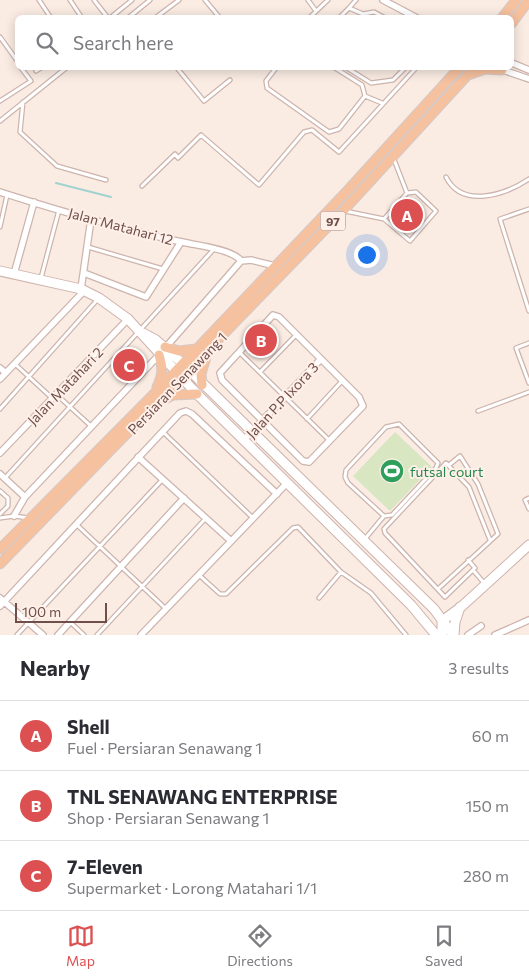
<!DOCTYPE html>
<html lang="en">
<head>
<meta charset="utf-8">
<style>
	body { margin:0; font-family:Commissioner,sans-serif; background:#f2f2f3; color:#2b2b33 }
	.scale { position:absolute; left:15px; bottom:12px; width:92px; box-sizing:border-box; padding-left:5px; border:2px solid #704f4b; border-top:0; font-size:14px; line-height:18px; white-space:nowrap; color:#704f4b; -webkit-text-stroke:4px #fef0e8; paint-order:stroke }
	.you { position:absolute; left:366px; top:254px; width:18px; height:18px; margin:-12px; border:4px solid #fff; border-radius:50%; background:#1a73e8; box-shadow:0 0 0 8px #1a73e833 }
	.badge { display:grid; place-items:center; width:32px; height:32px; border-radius:50%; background:#dc5051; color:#fff; font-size:16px; font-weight:700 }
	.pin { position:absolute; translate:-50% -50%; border:2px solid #fff; box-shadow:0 1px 5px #0006 }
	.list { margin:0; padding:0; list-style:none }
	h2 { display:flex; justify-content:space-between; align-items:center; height:65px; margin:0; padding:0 20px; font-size:21px }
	h2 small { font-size:16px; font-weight:400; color:#7c7c81 }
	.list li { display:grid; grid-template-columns:32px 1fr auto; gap:15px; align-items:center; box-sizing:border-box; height:70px; padding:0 20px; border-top:1px solid #e1e1e2 }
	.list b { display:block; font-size:19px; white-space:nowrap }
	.list p { margin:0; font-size:16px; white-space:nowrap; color:#7c7c81 }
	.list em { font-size:16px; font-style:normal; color:#7c7c81 }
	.icon { flex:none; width:28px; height:28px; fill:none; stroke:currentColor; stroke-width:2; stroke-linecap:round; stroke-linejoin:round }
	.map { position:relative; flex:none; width:529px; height:635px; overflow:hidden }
	.search { position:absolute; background:#fff; box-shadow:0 2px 12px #0003; left:15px; right:15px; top:15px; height:55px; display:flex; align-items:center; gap:12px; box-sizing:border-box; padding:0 18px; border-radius:8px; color:#7c7c81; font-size:19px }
	.sheet { height:275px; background:#fff }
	nav { display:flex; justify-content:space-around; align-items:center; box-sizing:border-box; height:70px; border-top:1px solid #e1e1e2; background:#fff; font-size:14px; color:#7c7c81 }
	nav a { display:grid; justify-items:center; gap:2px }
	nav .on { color:#dc5051 }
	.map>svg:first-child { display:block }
	.green { fill:#d9e6c2 }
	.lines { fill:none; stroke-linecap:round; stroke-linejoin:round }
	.stream { stroke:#a0d3cf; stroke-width:2 }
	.lane-casing { stroke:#cdb4ad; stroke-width:5.5 }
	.street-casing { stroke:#cdb4ad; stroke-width:8 }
	.secondary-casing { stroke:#cfb2ab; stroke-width:11 }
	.primary-casing { stroke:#d4cac9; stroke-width:11 }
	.lane { stroke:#fff; stroke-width:3 }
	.street { stroke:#fff; stroke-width:5.5 }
	.secondary { stroke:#fff; stroke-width:9 }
	.primary { stroke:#f5c19f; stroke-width:9 }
	.labels { text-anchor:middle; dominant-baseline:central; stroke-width:4; stroke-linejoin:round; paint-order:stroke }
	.shield { fill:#fef0e8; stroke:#9b7f7a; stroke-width:1 }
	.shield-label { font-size:12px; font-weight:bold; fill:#704f4b }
	.street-label { font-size:14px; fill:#704f4b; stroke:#fef0e8 }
	.leisure-label { font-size:14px; fill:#27864d; stroke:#fef0e8; text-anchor:start }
</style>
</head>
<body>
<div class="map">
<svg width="529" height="635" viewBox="0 0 529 635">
	<rect width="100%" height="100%" fill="#faece3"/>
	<!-- green -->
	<path class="green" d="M395,432l37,35 -42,44 -37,-35z"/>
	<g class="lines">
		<!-- stream -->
		<path class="stream" d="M56,183l55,14"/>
		<!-- lane casing -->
		<g class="lane-casing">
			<path id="lane" d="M39,0l12,18
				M70,0l12,18
				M94,0l14,18
				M205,0l15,18
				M308,0l8,11
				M356,0l-7,8 14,6 11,-2 11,6
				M110,18l22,-18
				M128,18l22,-18
				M155,18l24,-18
				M309,18l19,-18
				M339,18l10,-10
				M0,37l18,25
				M177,68l27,33 26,-21
				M276,68l-10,13 1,7 62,44 10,-3 26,-33 -3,-11 -27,-17
				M347,68l24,15 22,-3 12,-12
				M36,71l5,-3
				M365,96l17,7
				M0,101l31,-20 -10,-13
				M23,102l-3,30 37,34 49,14
				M0,121l66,-53
				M446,177c16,32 59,18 83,2
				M142,186l33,-32 3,4 23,-23 58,50 45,-53 8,-2 27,22 77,-84
				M529,209l-29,10 29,92
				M345,211l39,8 23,-26 -14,-36
				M384,219l26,22 26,-30 -20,-19 -9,1
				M0,227l7,-32
				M88,247l75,22
				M41,278l18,-68
				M529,343l-13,5 13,35
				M239,352l90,88
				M15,364l38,35
				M260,372l36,-37
				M57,395l35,32
				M0,409l98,-110
				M478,411l51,-19
				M307,419l35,-38
				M163,432l90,86
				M5,478l209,-229
				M0,491l8,7v8l-8,8
				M529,498l-4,2 4,9
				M0,518l14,-2 15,2
				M77,525l88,83
				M364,540l20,-24 -36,-33 -3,-6 1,-7 40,-43 13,-3 39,39 -2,5 -44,47 -8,1
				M468,560l7,8 -30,29 -60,-64 -1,-4 62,-66 23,24 21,53
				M473,570l11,13
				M199,575l21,19h6l67,-66 5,-1 43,45 30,21 35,42
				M438,589l60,-55 -20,-50 -18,-28 -11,9
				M319,598l22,-26
				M70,622l14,13
				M17,635l146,-156
				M97,635l109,-117"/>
		</g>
		<!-- street casing -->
		<g class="street-casing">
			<path id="street" d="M383,0l34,18
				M512,63l17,7
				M500,69l29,10
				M0,192c63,20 127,39 192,52 12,2 43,7 49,17
				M241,261l10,-1 24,6
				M84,273l62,24 35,-55
				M14,274l20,-72
				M81,289l10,-70
				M273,315l6,2 80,80 4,9 -54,56 -6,-1 -81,-81 -2,-7z
				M0,368l6,5
				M0,379l84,-88
				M243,441l77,-81
				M0,453l128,-134
				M138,457l92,83
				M0,474l25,23
				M14,516l11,-19 134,-142 82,-94
				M0,598l43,37
				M0,606l180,-193 6,-2 6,3 85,80
				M58,635l126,-137
				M141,635l145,-151
				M468,635l13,-9
				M495,635l34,-15"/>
		</g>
		<!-- secondary casing -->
		<g class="secondary-casing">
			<path id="secondary" d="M0,271l81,18 18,9 29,21 69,75 214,211 25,30
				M143,333l13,7 26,23 252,246 19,26
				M442,635v-14l19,-14 68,-62
				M454,635l1,-13 5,-15"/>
		</g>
		<!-- primary casing -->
		<g class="primary-casing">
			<path id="primary" d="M502,18l14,-18
				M512,23l17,-23
				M468,75l17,-6 17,1
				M165,347l14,4 17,-2
				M202,385l-1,-11 6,-20
				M157,387c6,-12 6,-19 2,-32
				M165,399l8,-4 24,-1
				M0,549l152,-153 196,-206 111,-122
				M0,564l343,-353 131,-143"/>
		</g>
		<!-- lane -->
		<use href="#lane" class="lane"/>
		<!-- street -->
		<use href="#street" class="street"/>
		<!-- secondary -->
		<use href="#secondary" class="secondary"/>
		<!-- primary -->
		<use href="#primary" class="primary"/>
	</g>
	<!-- icons -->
	<defs>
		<g id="stadium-disc" transform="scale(1.25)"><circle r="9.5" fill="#2e9e5b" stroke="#fef0e8"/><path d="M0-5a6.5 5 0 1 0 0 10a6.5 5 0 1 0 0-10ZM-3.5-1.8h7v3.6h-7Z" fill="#fff"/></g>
	</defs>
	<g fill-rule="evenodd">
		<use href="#stadium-disc" x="392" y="471"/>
	</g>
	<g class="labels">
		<!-- shield labels -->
		<rect class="shield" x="320.5" y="211.5" width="25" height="19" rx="4"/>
		<g class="shield-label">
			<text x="333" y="221">97</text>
		</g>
		<!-- street labels -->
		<g class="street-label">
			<text transform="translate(121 226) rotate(15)">Jalan Matahari 12</text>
			<text transform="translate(177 383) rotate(-46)">Persiaran Senawang 1</text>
			<text transform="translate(65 386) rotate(-46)">Jalan Matahari 2</text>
			<text transform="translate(282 400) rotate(-47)">Jalan P.P Ixora 3</text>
		</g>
		<!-- leisure labels -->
		<g class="leisure-label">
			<text x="410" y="471">futsal court</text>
		</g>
	</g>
</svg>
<div class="scale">100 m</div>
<div class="you"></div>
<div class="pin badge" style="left:407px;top:215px">A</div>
<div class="pin badge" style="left:261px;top:340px">B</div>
<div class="pin badge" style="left:129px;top:365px">C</div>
<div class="search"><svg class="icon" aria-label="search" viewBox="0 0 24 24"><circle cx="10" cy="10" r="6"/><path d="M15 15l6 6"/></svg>Search here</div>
</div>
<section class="sheet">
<h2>Nearby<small>3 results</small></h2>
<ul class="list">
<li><span class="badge">A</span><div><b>Shell</b><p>Fuel · Persiaran Senawang 1</p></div><em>60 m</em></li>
<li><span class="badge">B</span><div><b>TNL SENAWANG ENTERPRISE</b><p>Shop · Persiaran Senawang 1</p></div><em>150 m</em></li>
<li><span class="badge">C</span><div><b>7-Eleven</b><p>Supermarket · Lorong Matahari 1/1</p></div><em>280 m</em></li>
</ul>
</section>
<nav>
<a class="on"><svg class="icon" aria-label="map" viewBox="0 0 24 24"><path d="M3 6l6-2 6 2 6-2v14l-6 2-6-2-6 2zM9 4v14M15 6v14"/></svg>Map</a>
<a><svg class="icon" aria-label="directions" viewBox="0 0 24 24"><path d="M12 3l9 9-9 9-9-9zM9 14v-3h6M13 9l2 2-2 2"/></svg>Directions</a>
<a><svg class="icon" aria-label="saved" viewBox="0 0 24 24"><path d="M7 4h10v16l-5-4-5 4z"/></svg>Saved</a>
</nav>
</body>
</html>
